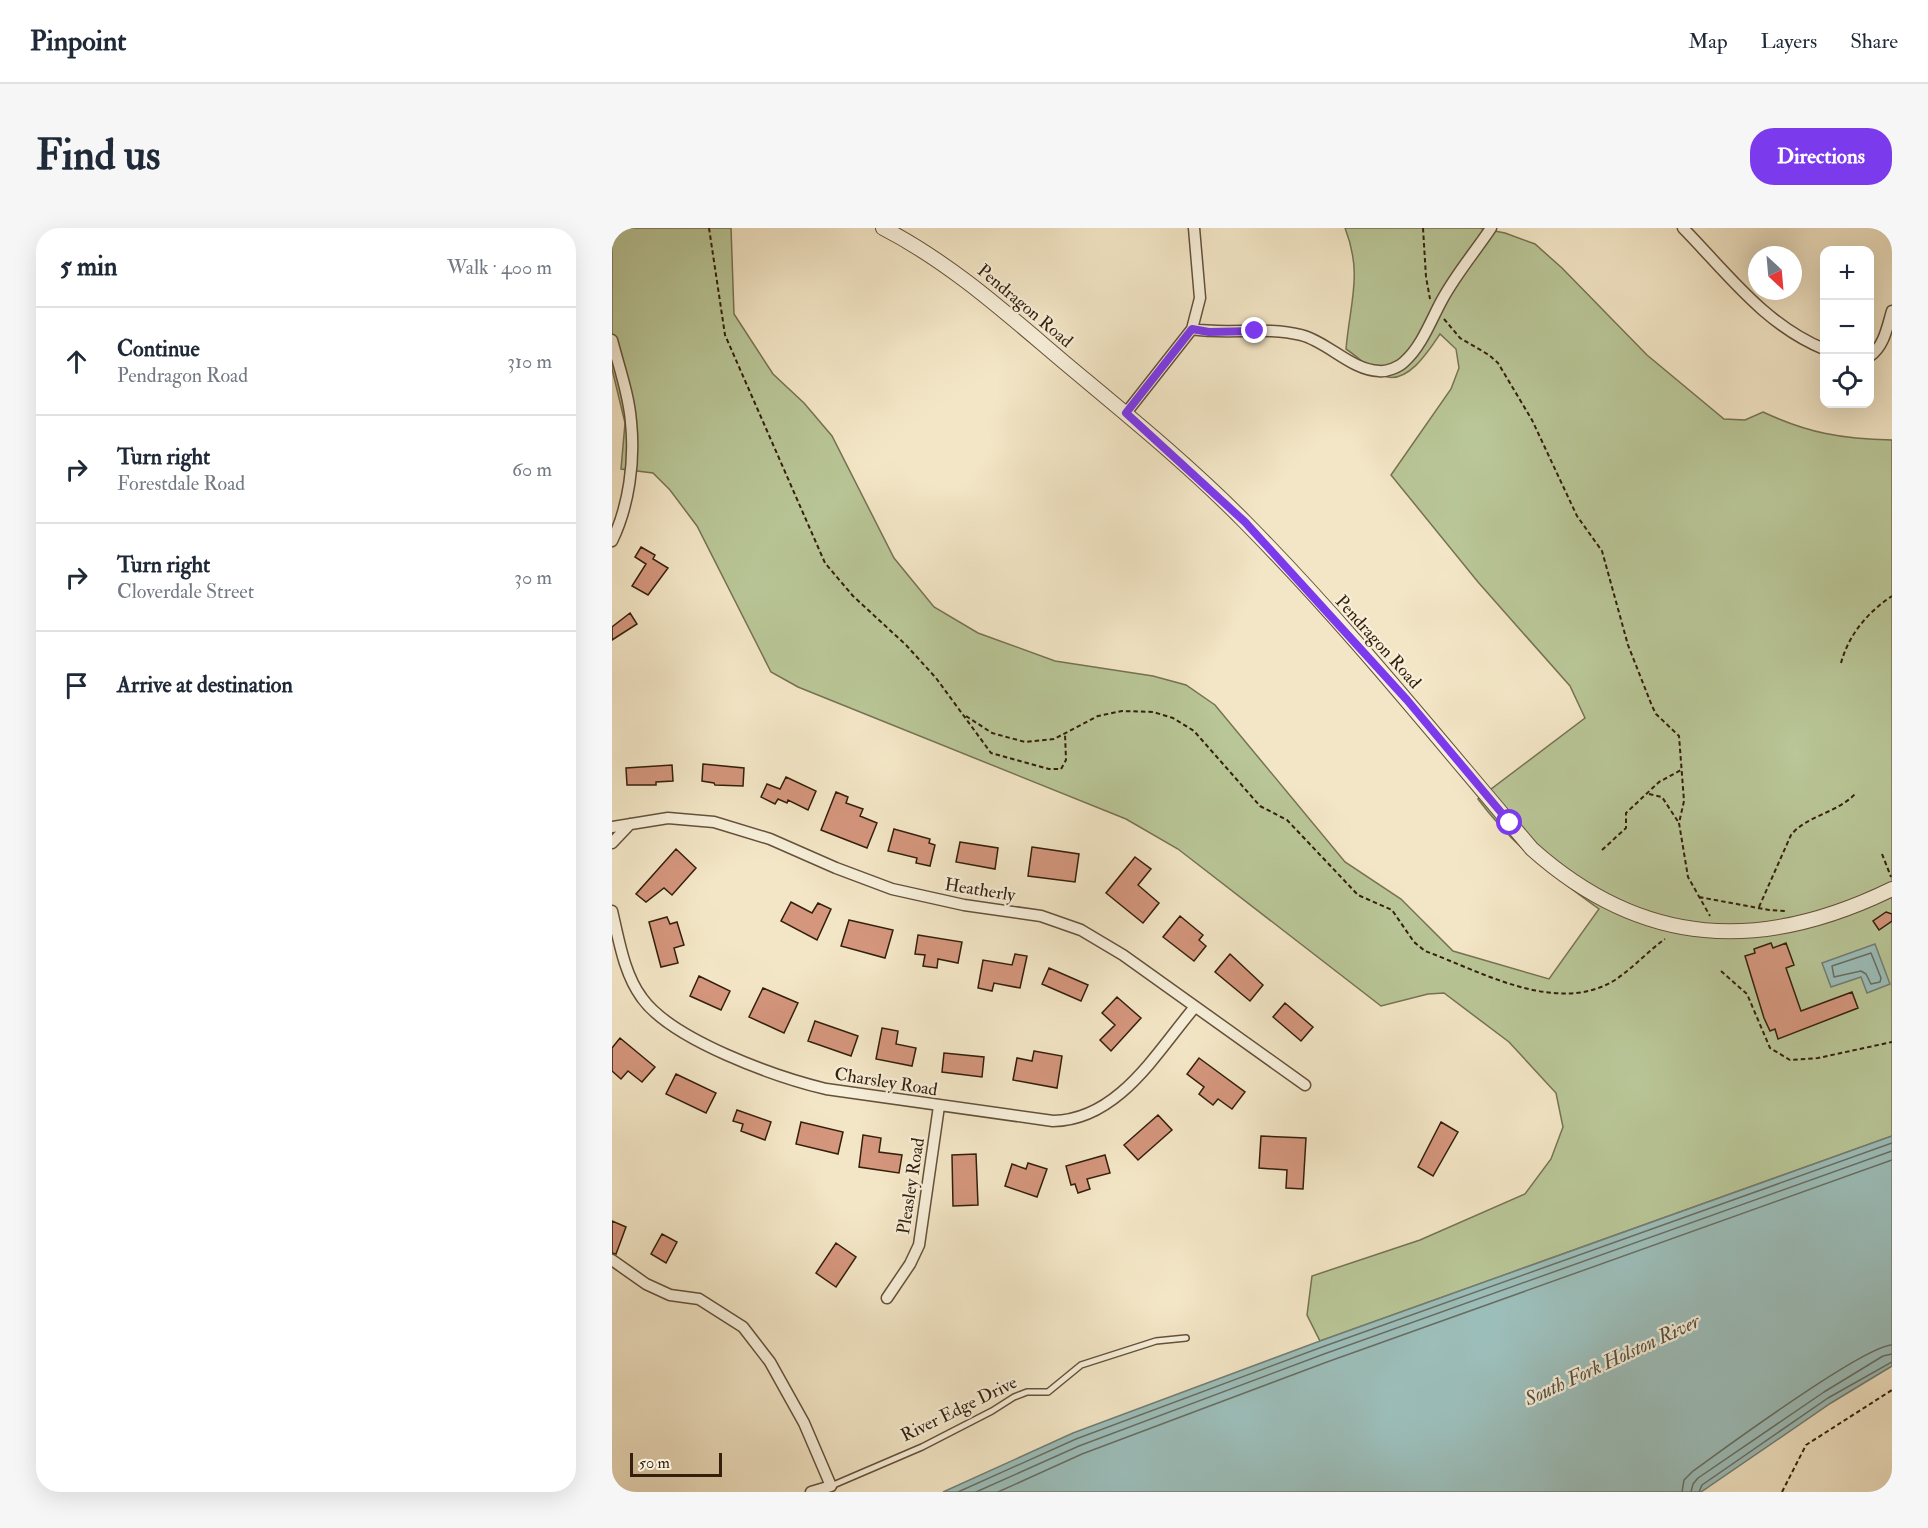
<!DOCTYPE html>
<html lang="en">
<head>
<meta charset="utf-8">
<style>
	body { margin:0; font-family:"IM FELL Double Pica",serif; background:#f6f6f7; color:#1f2937 }
	.controls { position:absolute; right:18px; top:18px; display:grid; overflow:hidden; border-radius:12px; box-shadow:0 6px 24px #0002 }
	.controls button { width:54px; height:54px; display:grid; place-items:center; padding:0; border:0; border-bottom:2px solid #e0e1e3; background:#fff; color:#1f2937; font:30px sans-serif }
	.compass { position:absolute; left:1136px; top:18px; width:54px; height:54px; border-radius:50%; background:#fff; box-shadow:0 6px 24px #0002; rotate:154deg }
	.scale { position:absolute; left:18px; bottom:15px; width:92px; box-sizing:border-box; padding-left:6px; border:3px solid #341f0c; border-top:0; font-size:16px; line-height:21px; white-space:nowrap; color:#341f0c; -webkit-text-stroke:4px #f7efda; paint-order:stroke }
	.stop { position:absolute; width:18px; height:18px; margin:-14px; border:4px solid #7c3aed; border-radius:50%; background:#fff }
	.stop.end { background:#7c3aed; border-color:#fff; box-shadow:0 2px 6px #0008 }
	.list { margin:0; padding:0; list-style:none }
	h2 { display:flex; justify-content:space-between; align-items:center; height:78px; margin:0; padding:0 24px; font-size:26px }
	h2 small { font-size:20px; font-weight:400; color:#747a83 }
	.list li { display:grid; grid-template-columns:39px 1fr auto; gap:18px; align-items:center; box-sizing:border-box; height:108px; padding:0 24px; border-top:2px solid #e0e1e3 }
	.list b { display:block; font-size:22px; white-space:nowrap }
	.list p { margin:0; font-size:20px; white-space:nowrap; color:#747a83 }
	.list em { font-size:20px; font-style:normal; color:#747a83 }
	.icon { flex:none; width:33px; height:33px; fill:none; stroke:currentColor; stroke-width:2; stroke-linecap:round; stroke-linejoin:round }
	.map { position:relative; flex:none; width:1280px; height:1264px; overflow:hidden; border-radius:24px }
	header { display:flex; align-items:center; gap:36px; box-sizing:border-box; height:84px; padding:0 30px; background:#fff; border-bottom:2px solid #e0e1e3 }
	header strong { font-size:28px }
	nav { display:flex; gap:33px; margin-inline-start:auto; font-size:21px }
	.intro { display:flex; align-items:center; justify-content:space-between; box-sizing:border-box; height:144px; padding:0 36px }
	h1 { margin:0; font-size:42px }
	.button { padding:15px 27px; border-radius:24px; background:#7c3aed; color:#fff; font-size:21px; font-weight:700 }
	main { display:flex; gap:36px; padding:0 36px }
	aside { flex:1; background:#fff; border-radius:24px; box-shadow:0 6px 24px #0002 }
	.map>svg:first-child { display:block }
	.green { fill:#b9c697; stroke:#767252; stroke-width:1.5 }
	.water { fill:#9cbeba; stroke:#727e74; stroke-width:1.5 }
	.lines { fill:none; stroke-linecap:round; stroke-linejoin:round }
	.shore { stroke:#686e63; stroke-width:1.5 }
	.building { fill:#d4967d; stroke:#341f0c; stroke-width:1.5 }
	.service-casing { stroke:#64513a; stroke-width:8 }
	.minor-casing { stroke:#64513a; stroke-width:13 }
	.tertiary-casing { stroke:#64513a; stroke-width:16 }
	.path { stroke:#341f0c; stroke-width:2; stroke-dasharray:4.5 3; stroke-linecap:butt }
	.service { stroke:#f7efda; stroke-width:5 }
	.minor { stroke:#f7efda; stroke-width:10 }
	.tertiary { stroke:#f7efda; stroke-width:14 }
	.route { stroke:#7c3aed; stroke-width:8 }
	.labels { text-anchor:middle; dominant-baseline:central; stroke-width:4.5; stroke-linejoin:round; paint-order:stroke }
	.street-label { font-size:18px; fill:#341f0c; stroke:#f7efda }
	.water-label { font-size:20px; font-style:italic; fill:#534f40; stroke:#f7efda }
</style>
</head>
<body>
<header>
<strong>Pinpoint</strong>
<nav><a>Map</a><a>Layers</a><a>Share</a></nav>
</header>
<div class="intro"><h1>Find us</h1><a class="button">Directions</a></div>
<main>
<aside>
<h2>5 min<small>Walk · 400 m</small></h2>
<ul class="list">
<li><svg class="icon" aria-label="ahead" viewBox="0 0 24 24"><path d="M12 20V5M6 11l6-6 6 6"/></svg><div><b>Continue</b><p>Pendragon Road</p></div><em>310 m</em></li>
<li><svg class="icon" aria-label="right" viewBox="0 0 24 24"><path d="M7 20v-9h11M14 6l5 5-5 5"/></svg><div><b>Turn right</b><p>Forestdale Road</p></div><em>60 m</em></li>
<li><svg class="icon" aria-label="right" viewBox="0 0 24 24"><path d="M7 20v-9h11M14 6l5 5-5 5"/></svg><div><b>Turn right</b><p>Cloverdale Street</p></div><em>30 m</em></li>
<li><svg class="icon" aria-label="arrive" viewBox="0 0 24 24"><path d="M6 21V4h12l-3 4 3 4H6"/></svg><div><b>Arrive at destination</b></div></li>
</ul>
</aside>
<div class="map">
<svg width="1280" height="1264" viewBox="0 0 1280 1264">
	<rect width="100%" height="100%" fill="#f3e6c6"/>
	<filter id="stains"><feTurbulence type="fractalNoise" baseFrequency=".00333" numOctaves="4"/><feColorMatrix values="0 0 0 0 .2 0 0 0 0 .09 0 0 0 0 .02 0 0 0 .5 -.17"/></filter>
	<radialGradient id="worn" r=".72"><stop offset=".6" stop-color="#630" stop-opacity="0"/><stop offset="1" stop-color="#630" stop-opacity=".3"/></radialGradient>
	<!-- green -->
	<path class="green" d="M0,0h119l3,86 39,60 31,29 28,33 62,122 40,49 44,26 77,28 98,15 33,9 29,20 130,157 56,37 52,52 96,28 50,-70c-47,-34 -86,-63 -121,-110l107,-81 -15,-32 -92,-104 -87,-107 60,-86 8,-21 -3,-19 -16,-15c-10,15 -32,51 -56,42 -11,-4 -27,-20 -38,-27 4,-47 17,-75 -1,-121h134l26,5 30,11 27,24 85,87 77,64 21,1 18,-8c45,21 79,27 129,28v696l-572,205 -13,-26 5,-39 108,-36 105,-46 26,-35 12,-32 -7,-34 -47,-51 -65,-49 -16,1 -47,12 -203,-157 -52,-30 -328,-132 -27,-15 -74,-146 -27,-36 -17,-17 -32,-4 4,-46 -13,-54z"/>
	<!-- water -->
	<path class="water" d="M1263,716l15,40 -23,9 -6,-16 -30,10 -9,-24z
		M1280,908v230l-61,37 -130,89h-758l130,-59 247,-92z"/>
	<g class="lines">
		<!-- shore -->
		<path class="shore" d="M1259,725l10,25 -1,4 -9,2 -5,-10 -5,-3 -27,6 -2,-11z
			M346,1264l118,-53 246,-92 570,-204
			M364,1264l103,-46 245,-92 568,-203
			M386,1264l84,-38 245,-92 565,-202
			M1070,1264l2,-12 9,-9c32,-23 170,-125 199,-126
			M1079,1264l2,-8 5,-6 126,-86 59,-36 9,-2
			M1087,1264l3,-7 126,-87 64,-36"/>
	</g>
	<!-- building -->
	<path class="building" d="M29,319l14,8 -2,4 15,9 -20,27 -16,-9 14,-22 -11,-7z
		M18,385l7,11 -25,16v-13z
		M91,536l41,4 -1,18 -28,-1 -1,-2 -12,-2z
		M60,537l1,16 -17,1v3h-29l-1,-17z
		M174,549l30,14 -8,19 -20,-10 -1,3 -9,-4 -3,5 -14,-7 6,-13 13,5z
		M224,564l12,5 -2,6 17,6 -3,7 17,7 -10,25 -46,-18z
		M282,601l36,10 -1,4 6,2 -5,21 -14,-3 1,-5 -29,-7z
		M348,614l38,6 -3,21 -39,-7z
		M420,619l47,7 -4,28 -47,-6z
		M64,621l20,19 -24,27 -8,-7 -18,14 -10,-8z
		M523,629l16,12 -13,16 21,18 -16,20 -37,-30z
		M179,674l21,11 6,-10 13,6 -14,31 -36,-19z
		M1274,684l6,2v7l-13,9 -6,-9z
		M568,688l23,19 -4,5 7,6 -12,15 -31,-24z
		M55,689l3,7 7,-2 7,23 -10,3 4,15 -17,4 -12,-45z
		M237,692l44,10 -8,28 -44,-12z
		M306,707l44,7 -4,21 -20,-4 -1,9 -14,-2 2,-11 -10,-1z
		M1159,715l2,5 13,-5 8,22 -8,3 15,43 51,-19 6,16 -80,31 -3,-10 -5,2 -6,-13 -19,-62 10,-3 -1,-4z
		M403,726l12,2 -7,32 -26,-5 -2,8 -14,-3 5,-28 29,5z
		M618,726l33,31 -13,16 -35,-29z
		M437,740l39,17 -7,16 -39,-17z
		M87,748l31,15 -9,19 -31,-14z
		M151,760l35,15 -14,30 -35,-16z
		M505,769l24,21 -30,33 -11,-11 15,-15 -13,-12z
		M673,775l28,24 -12,14 -28,-24z
		M203,793l43,15 -7,20 -43,-15z
		M270,800l16,3 -2,13 20,4 -4,18 -36,-7z
		M8,810l35,29 -13,15 -14,-11 -7,8 -9,-8v-23z
		M422,823l28,5 -5,32 -44,-8 4,-22 15,3z
		M332,825l40,4 -2,20 -40,-5z
		M587,830l46,34 -13,17 -14,-10 -5,6 -14,-11 5,-7 -17,-13z
		M64,846l40,19 -10,20 -40,-19z
		M125,882l34,12 -6,18 -24,-9 2,-7 -10,-3z
		M546,887l14,15 -34,30 -14,-15z
		M189,894l42,10 -5,22 -42,-10z
		M829,894l17,10 -25,44 -15,-9z
		M251,907l18,3 -2,14 23,3 -3,18 -40,-6z
		M649,908l45,2 -3,51 -17,-1 1,-18 -28,-2z
		M364,926l2,51 -25,1 -1,-51z
		M493,927l5,18 -23,6 3,10 -12,4 -3,-9 -4,1 -5,-19z
		M416,935l19,6 -10,28 -32,-11 7,-22 14,5z
		M0,993l14,6 -10,27 -4,-1z
		M50,1006l15,8 -11,21 -15,-9z
		M224,1015l20,14 -20,30 -20,-14z"/>
	<g class="lines">
		<!-- service casing -->
		<g class="service-casing">
			<path id="service" d="M219,1258l91,-39 70,-36 22,-14 13,-5h21l33,-27 75,-24 30,-3"/>
		</g>
		<!-- minor casing -->
		<g class="minor-casing">
			<path id="minor" d="M1071,0c44,45 82,97 141,121
				M580,101c36,6 73,-3 109,6 27,7 50,35 78,36 8,1 20,-4 25,-9 18,-16 27,-42 38,-62 14,-26 33,-48 49,-72
				M0,112c7,27 17,55 19,82 4,39 -2,84 -19,119
				M1258,128c14,-10 17,-28 22,-45
				M514,185l66,-84 8,-31 -6,-70
				M0,599l56,-9 46,4 56,17 66,29 56,21 72,16 77,11 40,14 42,25 182,130
				M0,615l18,-19
				M0,683c7,29 12,63 30,87 30,42 134,79 184,91l227,32c65,-1 103,-68 141,-113
				M0,1032l34,24 24,11 29,4 44,28 27,35 34,61 27,63 -20,6
				M275,1070l23,-34 9,-19 20,-139"/>
		</g>
		<!-- tertiary casing -->
		<g class="tertiary-casing">
			<path id="tertiary" d="M271,0c68,35 124,86 182,135 61,51 124,102 180,159 102,103 193,217 287,327 111,99 229,104 360,40"/>
		</g>
		<!-- path -->
		<path class="path" d="M97,0l16,107 100,228 28,33 53,49 30,33 55,75 58,16h12l5,-9 -1,-26
			M811,0l3,49 4,22
			M832,91l16,19 29,17 9,8 34,57 45,96 25,35 26,94 24,61 4,8 23,22 5,65 -5,22 9,54 22,39
			M1229,435c8,-29 27,-51 51,-67
			M354,488l26,17 33,9 29,-3 44,-23 24,-5 31,1 20,6 21,13 66,75 27,14 71,75 34,15 22,32 11,9c55,20 132,65 190,29 18,-12 33,-29 50,-41
			M1037,566l13,3 17,26
			M990,622l24,-22v-15l33,-31 22,-12
			M1270,626l9,23
			M1087,669l70,13 18,1
			M1147,679l32,-72c15,-19 46,-22 64,-41
			M1109,743l26,23 23,54 20,12 28,-2 74,-16
			M1170,1264l24,-47 86,-55"/>
		<!-- service -->
		<use href="#service" class="service"/>
		<!-- minor -->
		<use href="#minor" class="minor"/>
		<!-- tertiary -->
		<use href="#tertiary" class="tertiary"/>
	</g>
	<g class="lines">
		<!-- route -->
		<path class="route" d="M643,103l-46,1 -17,-3 -66,84 119,109 162,178 103,123"/>
	</g>
	<g class="labels">
		<!-- street labels -->
		<g class="street-label">
			<text transform="translate(413 78) rotate(40)">Pendragon Road</text>
			<text transform="translate(766 414) rotate(48)">Pendragon Road</text>
			<text transform="translate(368 662) rotate(9)">Heatherly</text>
			<text transform="translate(274 854) rotate(9)">Charsley Road</text>
			<text transform="translate(299 958) rotate(-81)">Pleasley Road</text>
			<text transform="translate(347 1181) rotate(-26)">River Edge Drive</text>
		</g>
		<!-- water labels -->
		<g class="water-label">
			<text transform="translate(1000 1132) rotate(-25)">South Fork Holston River</text>
		</g>
	</g>
	<rect width="100%" height="100%" filter="url(#stains)"/>
	<rect width="100%" height="100%" fill="url(#worn)"/>
</svg>
<div class="controls">
<button>+</button>
<button>−</button>
<button><svg class="icon" aria-label="locate" viewBox="0 0 24 24"><circle cx="12" cy="12" r="6"/><path d="M12 2v4M12 18v4M2 12h4M18 12h4"/></svg></button>
</div>
<svg class="compass" viewBox="-18 -18 36 36"><path d="M0-13l5 13h-10z" fill="#e53935"/><path d="M0 13l5-13h-10z" fill="#747a83"/></svg>
<div class="scale">50 m</div>
<div class="stop" style="left:898px;top:595px"></div>
<div class="stop end" style="left:643px;top:103px"></div>
</div>
</main>
</body>
</html>
